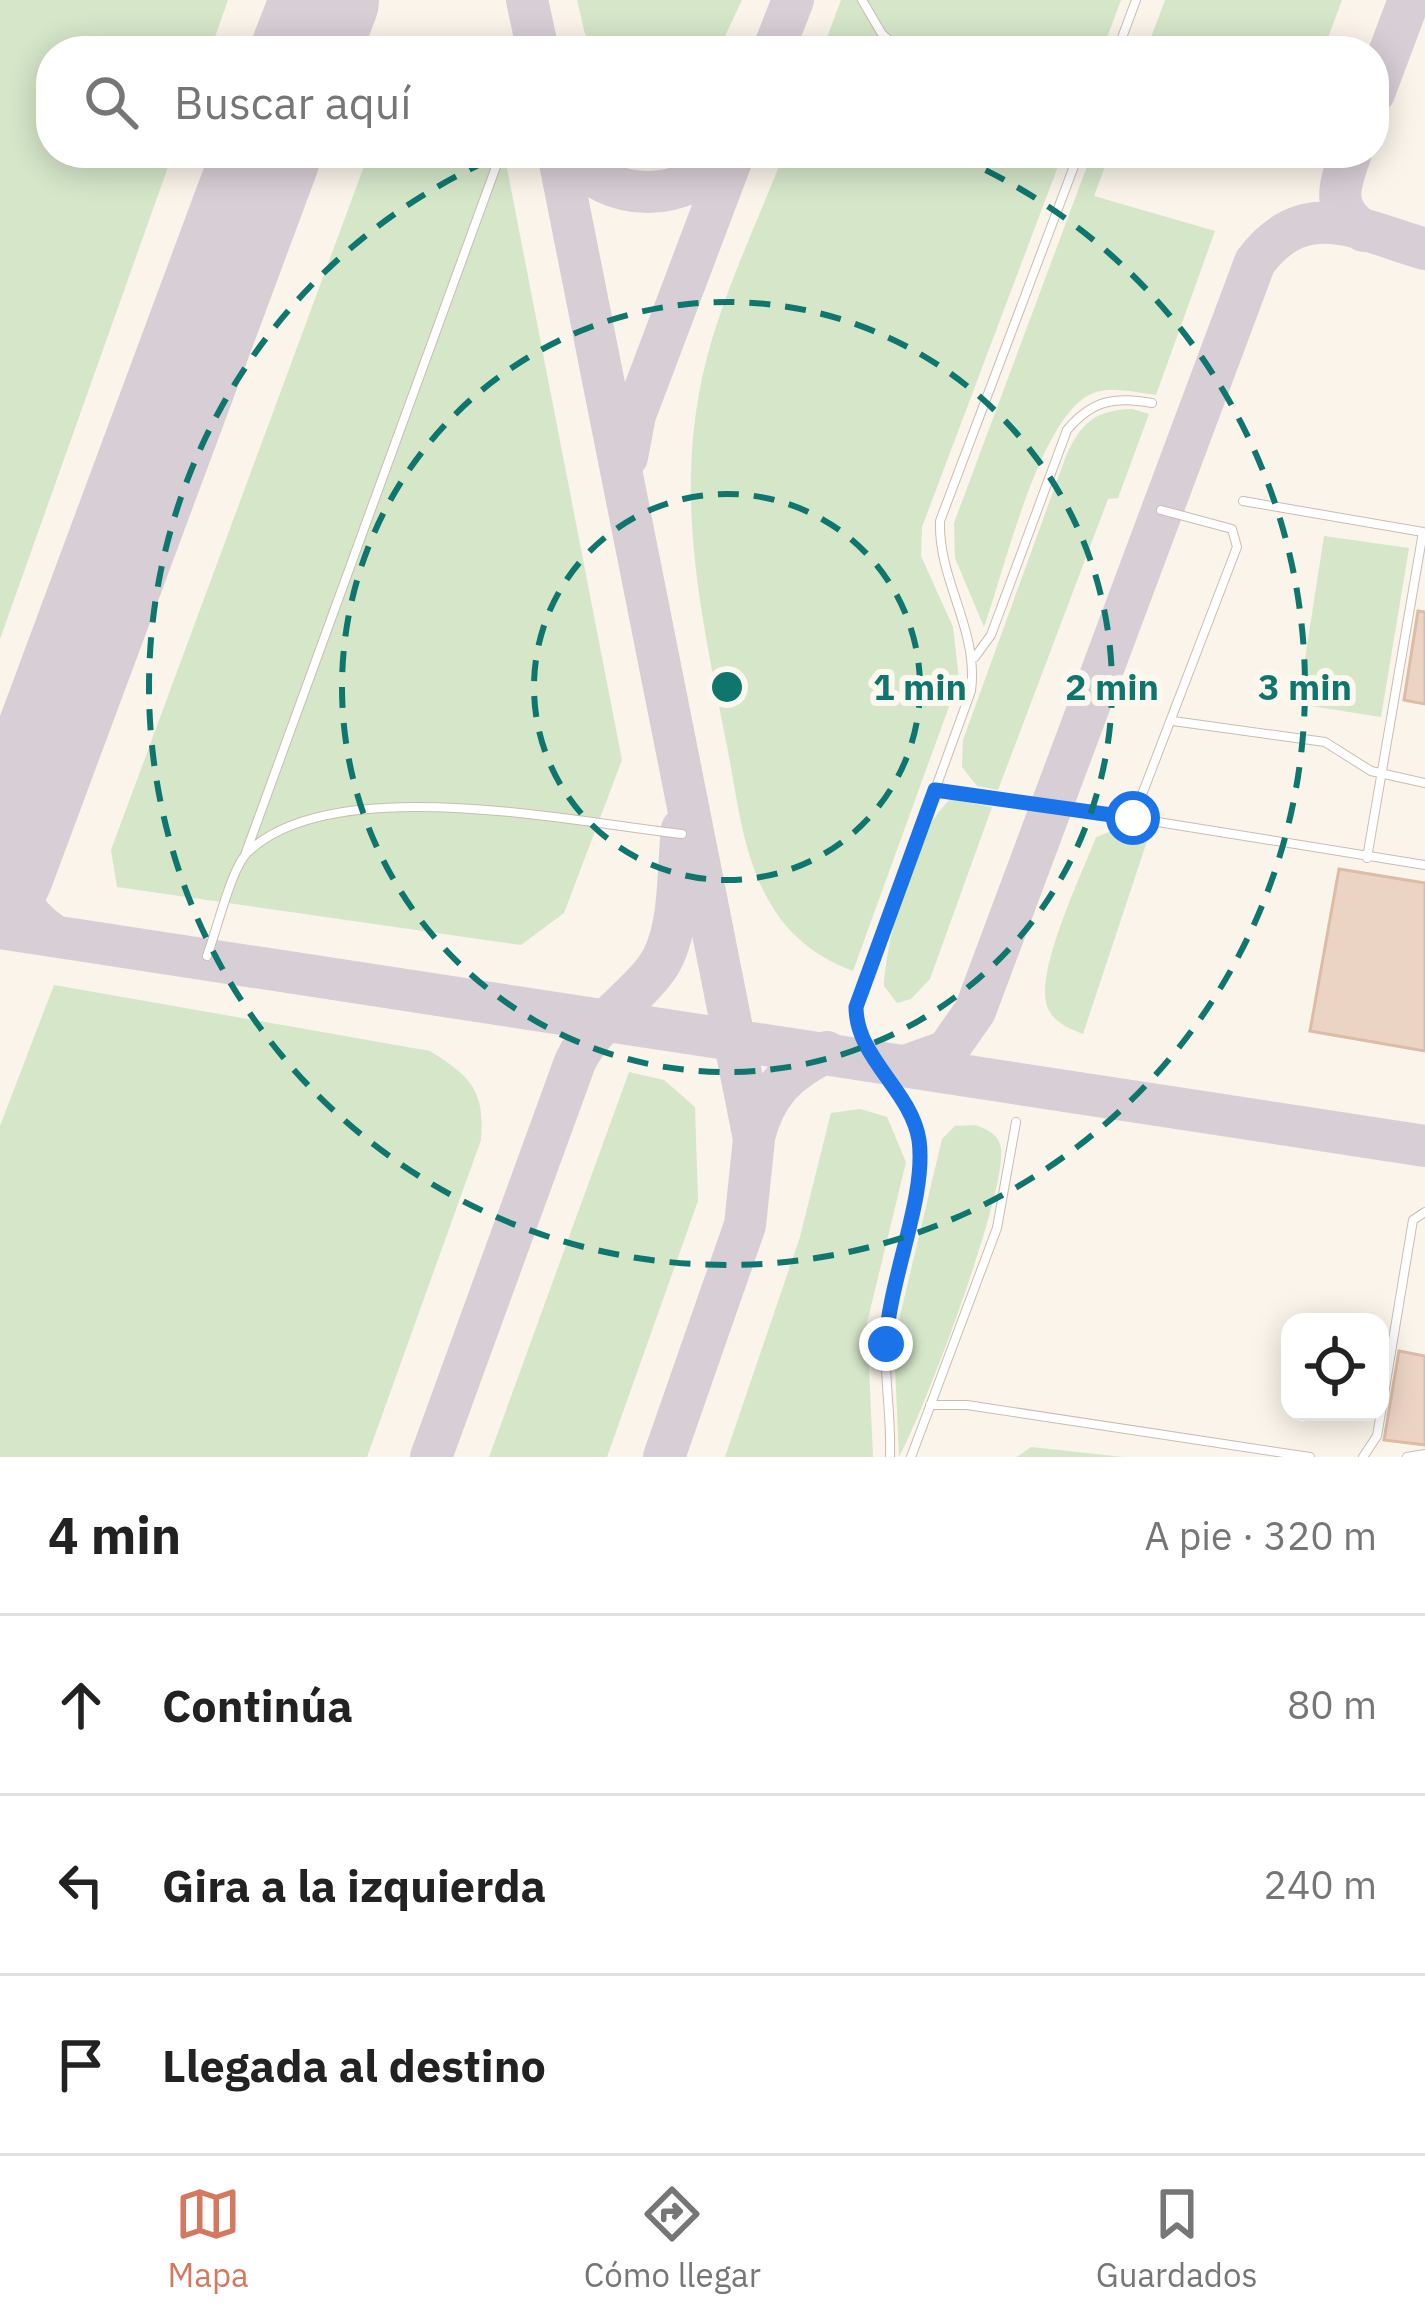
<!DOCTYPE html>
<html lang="es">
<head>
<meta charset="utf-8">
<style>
	body { margin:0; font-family:"IBM Plex Sans",sans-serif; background:#f6f6f6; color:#222 }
	.controls { position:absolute; right:36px; bottom:36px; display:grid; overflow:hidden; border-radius:24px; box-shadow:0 6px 30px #0003 }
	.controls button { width:108px; height:108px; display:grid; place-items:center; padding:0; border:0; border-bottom:3px solid #e0e0e0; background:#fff; color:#222; font:60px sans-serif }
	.stop { position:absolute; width:36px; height:36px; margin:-27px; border:9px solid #1a73e8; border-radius:50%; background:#fff }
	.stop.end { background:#1a73e8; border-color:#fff; box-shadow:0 3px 12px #0008 }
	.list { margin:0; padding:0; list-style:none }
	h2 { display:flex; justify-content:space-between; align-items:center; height:156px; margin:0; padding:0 48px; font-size:51px }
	h2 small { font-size:39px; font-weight:400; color:#767676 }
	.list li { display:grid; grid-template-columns:78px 1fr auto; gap:36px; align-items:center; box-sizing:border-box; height:180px; padding:0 48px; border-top:3px solid #e0e0e0 }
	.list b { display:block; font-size:45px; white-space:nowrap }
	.list em { font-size:39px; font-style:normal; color:#767676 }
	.icon { flex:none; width:66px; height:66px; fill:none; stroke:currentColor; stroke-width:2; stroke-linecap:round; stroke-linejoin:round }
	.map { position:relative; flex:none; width:1425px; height:1457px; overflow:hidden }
	.search { position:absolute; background:#fff; box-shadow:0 6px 30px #0003; left:36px; right:36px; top:36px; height:132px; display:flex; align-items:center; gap:30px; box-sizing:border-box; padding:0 42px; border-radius:48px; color:#767676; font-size:45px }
	.sheet { height:696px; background:#fff }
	nav { display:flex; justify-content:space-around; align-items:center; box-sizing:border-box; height:168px; border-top:3px solid #e0e0e0; background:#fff; font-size:33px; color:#767676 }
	nav a { display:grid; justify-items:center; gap:6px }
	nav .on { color:#d4795f }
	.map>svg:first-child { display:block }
	.green { fill:#d5e6c9 }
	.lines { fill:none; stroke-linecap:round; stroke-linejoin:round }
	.taxiway { stroke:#d8ced6; stroke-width:42 }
	.runway { stroke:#d8ced6; stroke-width:108 }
	.building { fill:#ecd4c5; stroke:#dcbba7; stroke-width:3 }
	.service-casing { stroke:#cbbcb1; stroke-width:10 }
	.service { stroke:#fff; stroke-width:8 }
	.route { stroke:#1a73e8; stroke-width:15 }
	.ring { fill:none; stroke:#0f766e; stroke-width:6; stroke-dasharray:21 15 }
	.centre { fill:#0f766e; stroke:#fdf8ef; stroke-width:6 }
	.ring-label { font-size:36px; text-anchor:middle; font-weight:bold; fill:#0f766e; stroke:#fdf8ef; stroke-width:12; stroke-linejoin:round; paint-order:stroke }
</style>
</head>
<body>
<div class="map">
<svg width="1425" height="1457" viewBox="0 0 1425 1457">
	<rect width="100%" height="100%" fill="#faf4ea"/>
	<!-- green -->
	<path class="green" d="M0,0h228l-18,51h-159v102h122l-173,486z
		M577,0h165l-24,51h-121l-12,-17z
		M841,0h280l-19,51h-280z
		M1165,0h177l-19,51h-177z
		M369,153h135l118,607 -58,153 -43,32 -404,-58 -6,-37z
		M784,153h279l-141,374 -1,29 32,71 6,52 -106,292c-32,-12 -59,-31 -78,-60 -32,-49 -37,-109 -48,-165 -23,-118 -50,-232 -28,-352 14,-82 56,-164 85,-241z
		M1092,153h18l-16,43 121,35 -59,164c-20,-2 -46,-10 -65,-1 -52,24 -87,178 -107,233l-29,-69 -1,-35z
		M1132,409l17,5 -31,84 -10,1 -110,291 -21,-4 -15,-19 1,-27 103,-284c15,-33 29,-46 66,-47z
		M1324,536l85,12 -28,169 -83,-13z
		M951,799l41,8 -62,172 -19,20 -14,4 -13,-17c2,-46 31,-159 67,-187z
		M1122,827l28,5 -67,202c-15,-6 -30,-12 -36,-28 -12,-35 35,-132 49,-169z
		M54,985l376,66c41,26 55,39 51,89l-114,317h-367v-331z
		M629,1072l35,8 31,27 3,94 -91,256h-118z
		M860,1109l27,8 19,45 -39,161 6,134h-148l75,-220 31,-124z
		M975,1125c12,4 25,10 26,24 5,46 -77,263 -102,308l-5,-116 48,-202 13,-13z
		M1031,1447l92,10h-106z"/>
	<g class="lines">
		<!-- taxiway -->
		<path class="taxiway" d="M527,0l11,51
			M314,28l15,-28
			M773,51l20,-51
			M1374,93l35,-93
			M558,153l196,986 -9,86 -81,232
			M568,153c42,52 117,52 160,0
			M1351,153c-12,34 -21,55 13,78
			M627,457l8,-42 99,-262
			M11,841c-1,39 6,70 41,93
			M0,928l1425,218
			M905,1066l42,-15 28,-40 280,-749c50,-67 104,-32 170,-13
			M754,1137c11,-44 33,-66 73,-85
			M431,1457l144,-395c18,-39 56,-59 81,-93 26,-35 21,-99 26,-140"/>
		<!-- runway -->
		<path class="runway" d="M305,51l20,-51
			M0,871l267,-718"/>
	</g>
	<!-- building -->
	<path class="building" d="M1418,611l7,1v92l-21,-4z
		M1339,869l86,14v168l-115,-20z
		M1399,1351l26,5v89l-41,-5z"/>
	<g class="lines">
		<!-- service casing -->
		<g class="service-casing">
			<path id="service" d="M862,0l20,34 19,17
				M1117,51l19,-51
				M1243,501l180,31 -56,326
				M975,657l16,-22 76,-205c25,-30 49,-34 85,-27
				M1173,721l152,21 46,29 54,12
				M936,789l197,29 104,-271 -5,-18 -71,-19
				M1133,818l292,47
				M245,855l256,-702
				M207,956c9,-23 24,-87 40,-103 83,-83 326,-31 435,-19
				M930,1405h37l343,52
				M890,1457c2,-46 -9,-93 -2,-138 8,-55 36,-117 32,-172 -5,-56 -64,-86 -64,-140l115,-316c8,-62 -33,-110 -31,-170l139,-368
				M911,1457l86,-229 19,-106
				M1363,1457l14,-21 36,-216 12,-8
				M1407,1457l18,-3"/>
		</g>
		<!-- service -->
		<use href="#service" class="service"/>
	</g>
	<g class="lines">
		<!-- route -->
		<path class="route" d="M886,1344c2,-62 41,-147 33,-204 -8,-50 -63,-82 -63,-133l79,-217 198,28"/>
	</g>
	<!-- distance rings -->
	<g class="ring">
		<circle cx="727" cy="687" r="193"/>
		<circle cx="727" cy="687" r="385"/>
		<path d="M953 155A578 578 0 1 1 501 155"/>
	</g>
	<circle cx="727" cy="687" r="18" class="centre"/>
	<g class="ring-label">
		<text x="920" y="700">1 min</text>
		<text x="1112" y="700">2 min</text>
		<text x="1305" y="700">3 min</text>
	</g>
</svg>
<div class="controls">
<button><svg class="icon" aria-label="locate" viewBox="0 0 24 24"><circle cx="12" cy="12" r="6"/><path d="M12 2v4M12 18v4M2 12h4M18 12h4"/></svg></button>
</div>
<div class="stop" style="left:1133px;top:818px"></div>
<div class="stop end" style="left:886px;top:1344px"></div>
<div class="search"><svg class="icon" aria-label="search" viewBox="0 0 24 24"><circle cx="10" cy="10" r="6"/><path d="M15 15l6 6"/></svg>Buscar aquí</div>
</div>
<section class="sheet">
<h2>4 min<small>A pie · 320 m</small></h2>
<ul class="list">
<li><svg class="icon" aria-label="ahead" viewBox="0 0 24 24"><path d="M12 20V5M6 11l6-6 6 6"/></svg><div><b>Continúa</b></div><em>80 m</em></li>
<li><svg class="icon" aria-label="left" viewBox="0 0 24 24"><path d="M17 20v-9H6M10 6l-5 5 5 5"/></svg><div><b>Gira a la izquierda</b></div><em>240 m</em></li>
<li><svg class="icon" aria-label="arrive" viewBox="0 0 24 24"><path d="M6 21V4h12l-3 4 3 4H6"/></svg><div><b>Llegada al destino</b></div></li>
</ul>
</section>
<nav>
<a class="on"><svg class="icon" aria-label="map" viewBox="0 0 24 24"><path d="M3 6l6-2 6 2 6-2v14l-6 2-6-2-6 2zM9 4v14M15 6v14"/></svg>Mapa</a>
<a><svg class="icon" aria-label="directions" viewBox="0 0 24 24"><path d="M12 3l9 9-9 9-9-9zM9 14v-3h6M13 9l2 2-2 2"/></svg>Cómo llegar</a>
<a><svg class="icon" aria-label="saved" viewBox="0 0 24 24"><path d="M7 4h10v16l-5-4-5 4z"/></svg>Guardados</a>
</nav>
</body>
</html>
